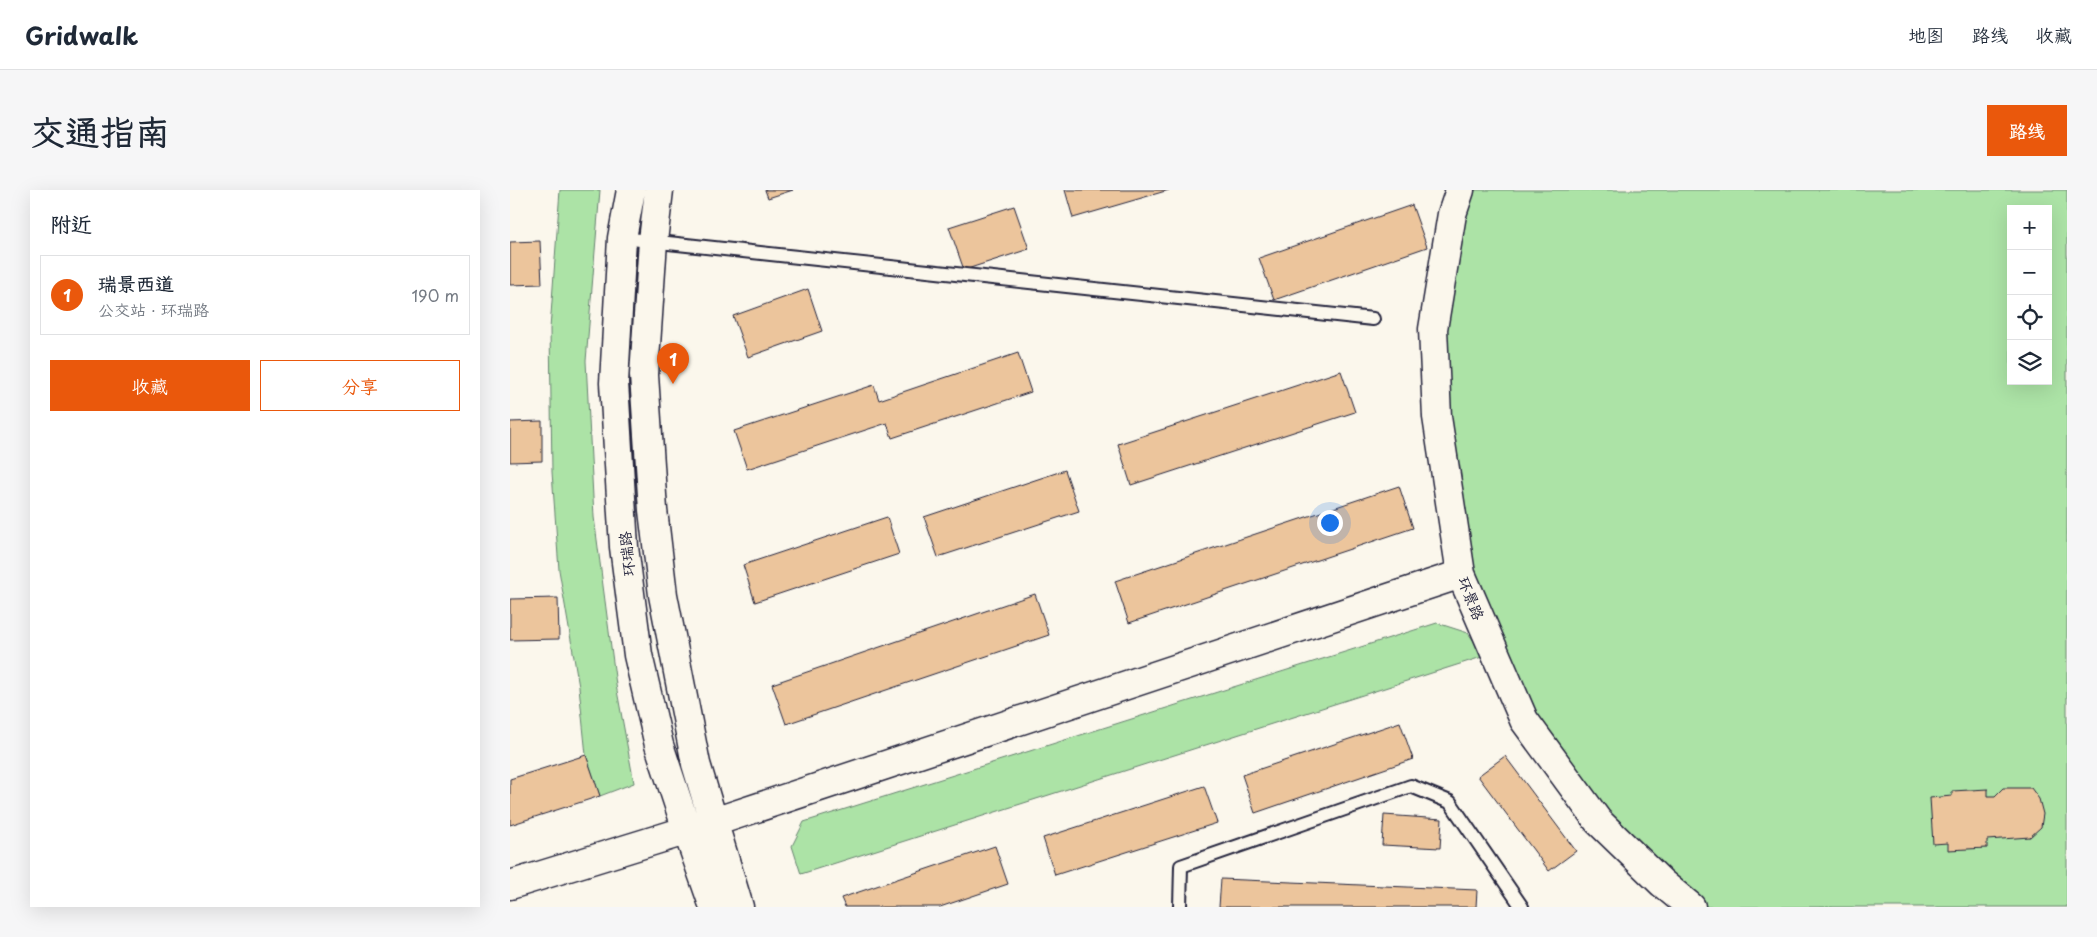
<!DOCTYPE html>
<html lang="zh">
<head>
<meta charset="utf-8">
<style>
	body { margin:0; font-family:"Playpen Sans","LXGW WenKai TC",sans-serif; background:#f6f6f7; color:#1f2937 }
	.controls { position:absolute; right:15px; top:15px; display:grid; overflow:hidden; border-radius:0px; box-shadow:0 5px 20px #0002 }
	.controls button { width:45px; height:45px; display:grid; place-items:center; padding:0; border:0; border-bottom:1px solid #e0e1e3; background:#fff; color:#1f2937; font:25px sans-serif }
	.you { position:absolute; left:819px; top:332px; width:18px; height:18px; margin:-12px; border:4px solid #fff; border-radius:50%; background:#1a73e8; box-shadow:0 0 0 8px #1a73e833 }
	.badge { display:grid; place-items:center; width:32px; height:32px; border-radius:50%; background:#ea580c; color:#fff; font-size:16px; font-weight:700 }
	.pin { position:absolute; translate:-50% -41px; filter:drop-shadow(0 1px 2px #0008) }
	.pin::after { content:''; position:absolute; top:26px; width:18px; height:15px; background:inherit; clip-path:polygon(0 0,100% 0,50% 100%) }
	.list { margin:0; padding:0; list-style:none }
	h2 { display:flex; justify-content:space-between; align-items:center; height:65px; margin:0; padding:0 20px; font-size:21px }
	h2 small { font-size:16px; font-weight:400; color:#747a83 }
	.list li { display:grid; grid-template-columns:32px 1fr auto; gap:15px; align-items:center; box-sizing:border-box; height:80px; margin:0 10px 10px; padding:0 10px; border:1px solid #e0e1e3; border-radius:0px }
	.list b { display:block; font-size:19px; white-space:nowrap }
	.list p { margin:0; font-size:16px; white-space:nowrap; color:#747a83 }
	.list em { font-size:16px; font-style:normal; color:#747a83 }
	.actions { display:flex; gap:10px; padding:15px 20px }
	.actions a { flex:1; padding:11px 0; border:1px solid #ea580c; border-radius:0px; text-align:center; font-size:18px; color:#ea580c }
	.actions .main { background:#ea580c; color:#fff }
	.icon { flex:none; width:28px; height:28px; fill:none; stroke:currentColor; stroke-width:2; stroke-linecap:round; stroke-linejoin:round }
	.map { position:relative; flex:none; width:1557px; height:717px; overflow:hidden; border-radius:0px }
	header { display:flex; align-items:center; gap:30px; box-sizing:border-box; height:70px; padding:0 25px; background:#fff; border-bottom:1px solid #e0e1e3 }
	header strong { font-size:24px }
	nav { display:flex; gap:28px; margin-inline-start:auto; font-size:18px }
	.intro { display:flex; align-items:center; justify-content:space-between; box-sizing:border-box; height:120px; padding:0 30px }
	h1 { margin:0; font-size:35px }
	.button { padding:12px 22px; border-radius:0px; background:#ea580c; color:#fff; font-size:18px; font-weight:700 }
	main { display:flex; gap:30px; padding:0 30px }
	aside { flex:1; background:#fff; border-radius:0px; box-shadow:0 5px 20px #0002 }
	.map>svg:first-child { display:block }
	.green { fill:#ace3a6; stroke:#678270; fill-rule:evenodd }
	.building { fill:#ecc59c; stroke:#22223b }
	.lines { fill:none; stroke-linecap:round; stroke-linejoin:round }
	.lane-casing { stroke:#22223b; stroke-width:16 }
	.secondary-casing { stroke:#22223b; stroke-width:31 }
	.lane { stroke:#fbf7ec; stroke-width:12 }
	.secondary { stroke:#fbf7ec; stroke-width:28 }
	.labels { text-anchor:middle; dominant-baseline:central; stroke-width:4; stroke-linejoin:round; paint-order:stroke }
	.street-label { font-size:15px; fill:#22223b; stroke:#fbf7ec }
</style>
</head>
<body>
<header>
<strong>Gridwalk</strong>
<nav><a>地图</a><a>路线</a><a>收藏</a></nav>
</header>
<div class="intro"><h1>交通指南</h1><a class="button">路线</a></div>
<main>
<aside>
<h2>附近<small></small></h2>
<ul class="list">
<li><span class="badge">1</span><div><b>瑞景西道</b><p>公交站 · 环瑞路</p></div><em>190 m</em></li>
</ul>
<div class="actions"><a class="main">收藏</a><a>分享</a></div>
</aside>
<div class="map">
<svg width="1557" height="717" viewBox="0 0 1557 717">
	<rect width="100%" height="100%" fill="#fbf7ec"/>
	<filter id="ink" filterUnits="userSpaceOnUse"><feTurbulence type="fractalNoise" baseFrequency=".02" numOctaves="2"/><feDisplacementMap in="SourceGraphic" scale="10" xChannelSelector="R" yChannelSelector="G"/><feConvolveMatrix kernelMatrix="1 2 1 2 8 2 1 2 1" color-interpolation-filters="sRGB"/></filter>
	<g filter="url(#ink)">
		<!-- green -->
		<path class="green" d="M50,0h40l-14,171 8,156 22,168 18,98 -34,13 -14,-41 -7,-68 -20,-117 -7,-98 -2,-143z
			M950,0h607v717h-376l-167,-187 -63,-146 -24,-157zM1501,19h37v172h-37z
			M927,433l31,10 17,23 -684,218 -9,-28 12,-24z"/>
		<!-- building -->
		<path class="building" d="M255,0h28l-25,8z
			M555,0h104l-96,28z
			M902,15l15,42 -153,53 -15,-42z
			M504,16l15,43 -65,21 -15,-43z
			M30,51l2,43 -32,1v-43z
			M298,99l14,42 -74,26 -15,-41z
			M508,163l13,39 -139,46 -5,-15 -140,46 -13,-38 140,-46 5,15z
			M831,181l14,41 -224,73 -13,-41z
			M32,231v40l-32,1v-40z
			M555,280l14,41 -141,46 -14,-40z
			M889,296l14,42 -284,95 -14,-42z
			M377,327l12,37 -144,48 -12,-37z
			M525,404l14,41 -263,89 -14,-40z
			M48,408l1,41 -49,1v-41z
			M890,532l13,37 -158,54 -13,-38z
			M76,565l14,41 -90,29v-46z
			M995,566l71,95 -27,20 -71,-95z
			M694,596l13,37 -162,52 -12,-37z
			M1493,598h28l8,11 4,15 -2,13 -11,10 -43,3v8l-39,2v-7l-15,1 -3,-46 22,-2v-5l36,-2v7h7z
			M874,625l58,4 -2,29 -58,-3z
			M485,656l13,38 -68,23h-95l-4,-9z
			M711,689l256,11 -1,17h-257z"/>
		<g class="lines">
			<!-- lane casing -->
			<g class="lane-casing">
				<path id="lane" d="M112,48l751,81
					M670,717l1,-41 230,-80 39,16 72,105"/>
			</g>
			<!-- secondary casing -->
			<g class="secondary-casing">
				<path id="secondary" d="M121,0l-9,48 -8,145 10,164 14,108 21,90 28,85 27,77
					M149,0l-6,51 -9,134 9,135 10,85 33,169 43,143
					M950,0l-8,24 -19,115 4,88 24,157 63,146 74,101 64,62 29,24
					M0,695l204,-63 747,-248"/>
			</g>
			<!-- lane -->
			<use href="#lane" class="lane"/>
			<!-- secondary -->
			<use href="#secondary" class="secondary"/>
		</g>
	</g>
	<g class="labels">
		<!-- street labels -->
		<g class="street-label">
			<text transform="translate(116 364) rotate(-96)">环瑞路</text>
			<text transform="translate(962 408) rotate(68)">环景路</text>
		</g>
	</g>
</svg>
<div class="controls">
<button>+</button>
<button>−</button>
<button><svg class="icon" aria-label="locate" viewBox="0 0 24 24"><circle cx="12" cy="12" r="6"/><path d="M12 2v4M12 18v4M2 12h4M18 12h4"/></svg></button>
<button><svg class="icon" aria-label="layers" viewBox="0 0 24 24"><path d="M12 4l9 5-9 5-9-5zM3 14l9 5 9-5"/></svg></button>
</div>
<div class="you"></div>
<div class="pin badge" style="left:163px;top:194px">1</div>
</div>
</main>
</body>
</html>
